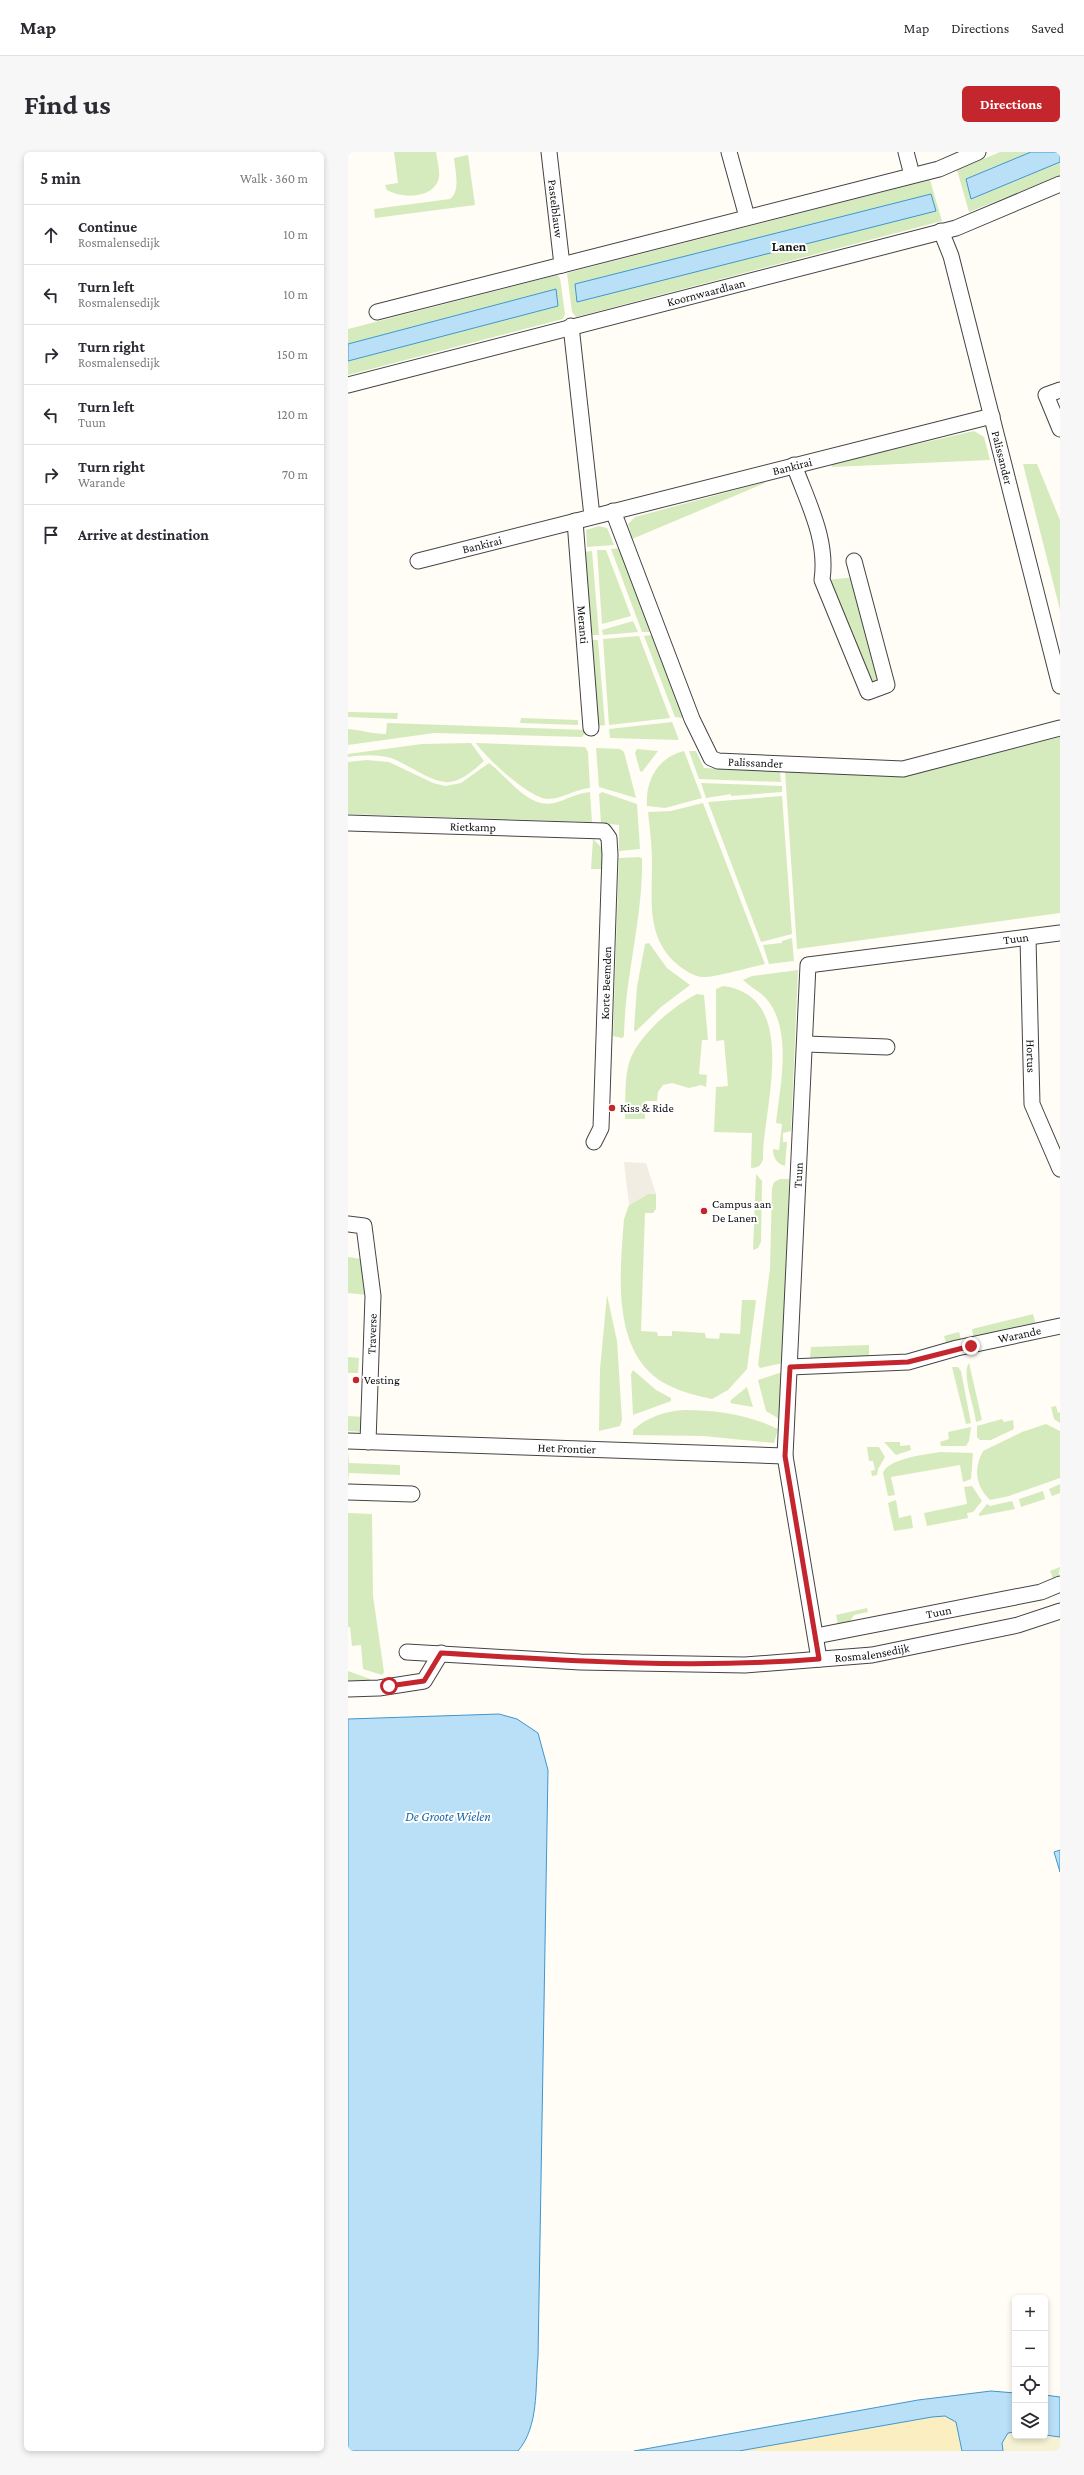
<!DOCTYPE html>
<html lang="en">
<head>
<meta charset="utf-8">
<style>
	body { margin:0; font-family:"Crimson Pro",serif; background:#f7f7f7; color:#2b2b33 }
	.controls { position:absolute; right:12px; bottom:12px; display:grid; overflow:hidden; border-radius:6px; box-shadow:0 2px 6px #0003 }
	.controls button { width:36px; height:36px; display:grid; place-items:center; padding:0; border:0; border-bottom:1px solid #e1e1e2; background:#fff; color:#2b2b33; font:20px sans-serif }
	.stop { position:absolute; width:12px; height:12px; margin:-9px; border:3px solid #c4262e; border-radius:50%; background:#fff }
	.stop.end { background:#c4262e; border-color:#fff; box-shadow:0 1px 4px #0008 }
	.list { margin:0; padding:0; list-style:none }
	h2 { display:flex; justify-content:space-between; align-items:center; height:52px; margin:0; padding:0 16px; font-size:17px }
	h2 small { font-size:13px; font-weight:400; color:#7c7c81 }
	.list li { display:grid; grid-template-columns:26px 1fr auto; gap:12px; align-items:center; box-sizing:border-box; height:60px; padding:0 16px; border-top:1px solid #e1e1e2 }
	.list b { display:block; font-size:15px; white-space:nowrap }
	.list p { margin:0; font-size:13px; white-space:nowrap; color:#7c7c81 }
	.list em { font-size:13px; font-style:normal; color:#7c7c81 }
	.icon { flex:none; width:22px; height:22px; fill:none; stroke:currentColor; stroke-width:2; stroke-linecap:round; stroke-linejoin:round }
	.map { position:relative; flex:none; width:712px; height:2299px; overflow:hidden; border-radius:6px }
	header { display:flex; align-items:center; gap:24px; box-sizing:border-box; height:56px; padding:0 20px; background:#fff; border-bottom:1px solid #e1e1e2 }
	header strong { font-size:19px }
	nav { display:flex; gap:22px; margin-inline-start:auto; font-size:14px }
	.intro { display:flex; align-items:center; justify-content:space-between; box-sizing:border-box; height:96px; padding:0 24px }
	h1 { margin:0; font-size:28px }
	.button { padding:10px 18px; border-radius:6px; background:#c4262e; color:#fff; font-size:14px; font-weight:700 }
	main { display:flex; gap:24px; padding:0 24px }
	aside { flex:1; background:#fff; border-radius:6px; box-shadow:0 2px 6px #0003 }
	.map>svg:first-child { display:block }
	.farmland { fill:#f6f3d4 }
	.green { fill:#d5ebbd }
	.sand { fill:#fbeec1 }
	.plaza { fill:#f1ede2 }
	.water { fill:#b9e0f7; stroke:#3f96cf }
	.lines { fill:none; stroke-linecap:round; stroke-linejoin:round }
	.street-casing { stroke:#444; stroke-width:17 }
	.street { stroke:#fff; stroke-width:15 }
	.route { stroke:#c4262e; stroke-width:5 }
	.poi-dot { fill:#c4262e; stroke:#fff; stroke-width:1.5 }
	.labels { text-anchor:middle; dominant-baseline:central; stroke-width:4; stroke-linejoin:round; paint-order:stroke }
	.street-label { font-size:12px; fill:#111; stroke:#fff }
	.poi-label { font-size:12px; fill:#111; stroke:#fff; text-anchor:start }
	.neighbourhood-label { font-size:13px; font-weight:bold; fill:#111; stroke:#fff }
	.water-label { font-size:13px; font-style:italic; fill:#1768a6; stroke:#fff }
</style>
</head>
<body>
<header>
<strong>Map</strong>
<nav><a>Map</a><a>Directions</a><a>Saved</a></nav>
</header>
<div class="intro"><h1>Find us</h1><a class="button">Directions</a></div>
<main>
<aside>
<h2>5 min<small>Walk · 360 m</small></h2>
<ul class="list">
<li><svg class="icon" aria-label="ahead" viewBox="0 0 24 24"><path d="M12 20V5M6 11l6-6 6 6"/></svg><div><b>Continue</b><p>Rosmalensedijk</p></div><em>10 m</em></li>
<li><svg class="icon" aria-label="left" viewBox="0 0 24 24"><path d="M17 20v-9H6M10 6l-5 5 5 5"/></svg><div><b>Turn left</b><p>Rosmalensedijk</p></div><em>10 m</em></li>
<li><svg class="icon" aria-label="right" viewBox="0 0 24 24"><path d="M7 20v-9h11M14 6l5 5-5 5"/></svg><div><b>Turn right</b><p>Rosmalensedijk</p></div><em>150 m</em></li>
<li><svg class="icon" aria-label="left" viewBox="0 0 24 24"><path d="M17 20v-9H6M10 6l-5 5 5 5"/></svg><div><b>Turn left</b><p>Tuun</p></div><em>120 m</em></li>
<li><svg class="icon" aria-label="right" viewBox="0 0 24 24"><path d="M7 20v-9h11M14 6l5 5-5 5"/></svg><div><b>Turn right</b><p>Warande</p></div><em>70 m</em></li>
<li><svg class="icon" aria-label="arrive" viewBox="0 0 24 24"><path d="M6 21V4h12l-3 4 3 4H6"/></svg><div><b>Arrive at destination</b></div></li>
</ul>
</aside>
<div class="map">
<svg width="712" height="2299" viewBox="0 0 712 2299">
	<rect width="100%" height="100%" fill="#fffdf5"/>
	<!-- farmland -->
	<path class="farmland" d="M667,2280v4l45,1v14h-57l-1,-8 6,-10z"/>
	<!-- green -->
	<path class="green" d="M46,0h42c1,7 4,18 3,25 -4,22 -37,22 -52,13l-2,-5 13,-2z
		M652,0h31l-65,27 5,19 89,-36v14l-91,36 -12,-42z
		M120,3l7,50 -100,13 -1,-9 76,-10c11,-8 5,-29 4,-41z
		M582,28l12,41 -366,96 -4,-5 -5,-39z
		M209,123l3,3 5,36 -2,5 -215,56v-14l210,-55 -2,-17 -208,55v-15z
		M626,279l10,6 6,23 -158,7 -1,-3z
		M675,312h14l23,56v90z
		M417,330v1l-133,56 -4,-15 7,-7z
		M251,374l8,2 7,17 -27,2 -1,-17z
		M272,396l31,84h-9l-31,-83z
		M249,398h9l25,66 -29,8z
		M244,399l7,84h-9l-6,-83z
		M508,425l27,108 -12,4 -44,-109z
		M285,469l5,11 -35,3 -1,-5z
		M305,483l30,83 -8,-1 -31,-81z
		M291,484l31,82 -61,7 -6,-86z
		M243,488h7l7,85 -8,1z
		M0,560l50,1 -1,6 -49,-2z
		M173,566l57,2v5l-58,-2z
		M324,570l7,18 -69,-2 -1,-9z
		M39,571l199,7v2l-4,5 -148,-4 -86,12v-16c14,1 24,5 38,5z
		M712,585v176l-263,36 -12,-178 123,4z
		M123,591l13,18c-9,8 -21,19 -34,21 -17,2 -42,-18 -59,-24 -14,-4 -29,-3 -43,-1v-3l74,-10z
		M128,591l109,4 3,5 2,36c-15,1 -28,11 -42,11 -18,0 -62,-41 -72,-56z
		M248,596l24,1 4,3 12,46 -37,-11z
		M289,597l21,2 -16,21 -2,-1 -5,-18z
		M336,599l18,47 -37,10 -18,-2c-2,-25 11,-49 37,-55z
		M341,599h7l8,17 76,3 1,11 -82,-3z
		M19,608l22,2 44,21 12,3 16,-3 28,-20c18,13 39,46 65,40 12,-3 23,-10 36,-11l2,30 -244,-8v-52z
		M353,631l81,3v6l-51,4v-2l-25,4z
		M254,640l35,12 3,45 -21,2v-26l-18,-2 -2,-29z
		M434,644l10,138 -31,8 -53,-140z
		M355,651l62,161c-14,3 -52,14 -63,13 -9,-1 -16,-6 -24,-12 -32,-27 -26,-63 -26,-101 0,-17 -2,-35 -4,-52l23,-1z
		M245,687l9,9 1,21h-12z
		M292,705l2,2c1,60 -17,117 -18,177l-2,2 -9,-2 6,-178z
		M444,786l2,23 -25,3 -6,-19 19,-2v-2z
		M301,791l18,25 23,17 -29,22 -26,25 -1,-3 3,-42 8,-43z
		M450,818l-7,161 -8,2v9h4l-2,24c-8,-2 -12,-8 -12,-17l6,1 3,-26 -6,-1c4,-36 16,-89 -7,-121 -7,-10 -18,-14 -26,-22l9,-4z
		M375,834c78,10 40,122 40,172 -1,7 -5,10 -12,10l1,-35 -38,-1 2,-45 12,-1 -4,-46 -8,1v-52z
		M349,842l7,1 4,45h-6l-3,34 8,1 -1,12 -5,-2 -12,3 -17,-5 -9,2 -5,7 -1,9h-12v18h-20c1,-18 -1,-39 4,-56 8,-27 44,-57 68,-69z
		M408,1022l6,7 -1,61 -3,6 -5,2z
		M432,1027h9l-1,81 -5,103 -23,5 -2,-3 12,-97 2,-80 2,-6z
		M300,1042h8v15l-3,4h-8l-4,118 16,1 1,4h14v-5l33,2 1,5 13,1 1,-6 20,1 2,-34h14l-9,69 -19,21 -16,9c-15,-3 -30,-7 -44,-14 -58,-29 -48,-112 -44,-166l5,-14z
		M0,1105l14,2 5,36 -19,-2z
		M259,1143l10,46 5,79 -2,6 -21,5 1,-62z
		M685,1162l3,11 -62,15 -2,-11z
		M611,1180l3,11 -15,4 -3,-11z
		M521,1193v12l-59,1 1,-11z
		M0,1205l11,1 -1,15h-10z
		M621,1211l13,57 -6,2c-1,-14 -15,-49 -7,-59z
		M604,1215h6l3,4 10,52 -5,1z
		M285,1218l23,20 15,8v3l-38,14 -2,-41z
		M434,1220l-1,48 -15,-9 -8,-31z
		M399,1235l6,20 -23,-4 1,-3z
		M708,1254l2,7 2,-1v11l-6,-4 -3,-12z
		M337,1258c32,0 64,5 93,19l-4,14 -71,-7 -70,-1v-5c14,-13 33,-19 52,-20z
		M0,1264l15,1v15l-15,-1z
		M654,1267l2,3 9,-2 1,9 -23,11h-11l-3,-3v-11z
		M698,1272l14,7v47l-51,18 -19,4c-14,-13 -17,-31 -7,-49l39,-19z
		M623,1275l-2,14 -3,5h-25l-1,-4 9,-3 -1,-7z
		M536,1290h16v4l10,-1 1,5 -15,5z
		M519,1295h12l6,10 -7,12 -1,6 -5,1 -1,-5 4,-1 -2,-9h-4z
		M0,1300l1,11 51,2v10l-51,-2 -1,9z
		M592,1300l33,1 -2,26 -8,3 -3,-17 -69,12 4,18 -7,1 -5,-23c4,-14 44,-19 57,-21z
		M712,1332v9l-8,3 -3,-7z
		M624,1334l10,15 -9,11 -6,1 1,5 -41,8 -3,-13 43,-9 -3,-17z
		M695,1339l2,8 -24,8 -2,-8z
		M548,1348l3,18 12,-3 2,13 -19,3 -6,-28z
		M664,1349l3,8 -36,7v-2l8,-10 3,2z
		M0,1361l24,1 1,82 11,76 -2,3 -19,-6 -2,-24 -9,1 -2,-19h-2z
		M712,1415l-2,13 -4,1 -4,-10z
		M519,1456l1,4 -14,3 -5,8 -11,2 -2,-10z
		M0,1519l22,8v4l-22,2z"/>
	<!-- sand -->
	<path class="sand" d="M597,2264l11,6 6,29h-223l193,-34z"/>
	<!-- plaza -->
	<path class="plaza" d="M276,1010l22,1 10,31h-8l-19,11z"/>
	<!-- water -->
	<path class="water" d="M683,0h29v10l-89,37 -5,-20z
		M583,42l5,17 -359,91 -2,-18z
		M208,137l2,17 -210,55v-17z
		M151,1562l18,5 21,14 10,37 -10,587c-3,32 1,69 -20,94h-170v-732z
		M712,1698v22l-6,-20z
		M643,2239l24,2v39l-7,1 -6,10 1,8h-41l-6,-29 -11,-6 -13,1 -193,34h-105l284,-51z
		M697,2243l15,2v40l-15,-2z"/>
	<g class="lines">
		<!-- street casing -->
		<g class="street-casing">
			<g id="street">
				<path id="s1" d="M201,0l13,113"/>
				<path d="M381,0l18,65"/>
				<path d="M558,0l6,23"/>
				<path id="s2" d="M593,79l10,25 109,430"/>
				<path d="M29,160l562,-143 39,-17"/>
				<path d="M223,174l21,190"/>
				<path id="s3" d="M0,233l608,-157 104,-44"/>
				<path d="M712,238l-14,5 14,34"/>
				<path d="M446,313c14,38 34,75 28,115l46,112 19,-7 -33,-124"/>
				<path id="s4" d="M265,359l79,208 19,39 7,3 185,8 157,-41"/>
				<path id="s5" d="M227,369l16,207"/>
				<path id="s6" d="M70,409l574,-145"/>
				<path id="s7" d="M0,671l256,8 5,7 1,17 -9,273 -7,14"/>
				<path id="s8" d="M680,786l4,166 28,65"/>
				<path d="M458,892l81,3"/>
				<path d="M0,1072l16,2 9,70 -5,146"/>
				<path id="s9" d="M442,1215l118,-5 49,-14 103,-22"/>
				<path id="s10" d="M0,1289l437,15"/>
				<path d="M0,1340l64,2"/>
				<path id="s11" d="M468,1484l225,-44 19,-8"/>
				<path id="s12" d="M59,1500l173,10 165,3 127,-10 146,-30 42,-14"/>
				<path id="s13" d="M471,1507l-34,-203 23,-491 252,-32"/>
				<path d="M0,1537l31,-1 45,-7 17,-28"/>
			</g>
		</g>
		<!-- street -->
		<use href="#street" class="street"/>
	</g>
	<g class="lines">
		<!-- route -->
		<path class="route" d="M41,1534l35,-5 17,-28c126,8 251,16 378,6l-34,-203 5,-89 118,-5 63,-16"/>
	</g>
	<!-- markers -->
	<g class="poi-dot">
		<circle cx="264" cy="956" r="4"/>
		<circle cx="356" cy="1059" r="4"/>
		<circle cx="8" cy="1228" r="4"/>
	</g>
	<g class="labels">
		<!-- street labels -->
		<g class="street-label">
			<text stroke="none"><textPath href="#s1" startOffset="57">Pastelblauw</textPath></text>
			<text stroke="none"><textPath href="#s3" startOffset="370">Koornwaardlaan</textPath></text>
			<text stroke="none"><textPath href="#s2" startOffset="235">Palissander</textPath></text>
			<text stroke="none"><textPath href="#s6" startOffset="386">Bankirai</textPath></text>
			<text stroke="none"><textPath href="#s6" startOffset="66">Bankirai</textPath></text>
			<text stroke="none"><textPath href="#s5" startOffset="104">Meranti</textPath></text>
			<text stroke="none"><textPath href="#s4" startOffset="311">Palissander</textPath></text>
			<text stroke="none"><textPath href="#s7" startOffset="125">Rietkamp</textPath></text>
			<text stroke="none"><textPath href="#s13" startOffset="907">Tuun</textPath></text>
			<text transform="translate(258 831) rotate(-88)">Korte Beemden</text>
			<text stroke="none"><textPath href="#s8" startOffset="118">Hortus</textPath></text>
			<text stroke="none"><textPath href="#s13" startOffset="487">Tuun</textPath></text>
			<text transform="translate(24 1182) rotate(-88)">Traverse</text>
			<text stroke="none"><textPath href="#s9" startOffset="233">Warande</textPath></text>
			<text stroke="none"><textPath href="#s10" startOffset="219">Het Frontier</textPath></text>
			<text stroke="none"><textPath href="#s11" startOffset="125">Tuun</textPath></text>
			<text stroke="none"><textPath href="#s12" startOffset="466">Rosmalensedijk</textPath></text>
		</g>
		<!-- poi labels -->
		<g class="poi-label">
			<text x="272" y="956">Kiss &amp; Ride</text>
			<text x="364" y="1052">Campus aan<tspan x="364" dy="14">De Lanen</tspan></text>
			<text x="16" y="1228">Vesting</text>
		</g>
		<!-- neighbourhood labels -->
		<g class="neighbourhood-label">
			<text x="441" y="94">Lanen</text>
		</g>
		<!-- water labels -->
		<g class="water-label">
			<text x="100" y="1664">De Groote Wielen</text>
		</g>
	</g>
</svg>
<div class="controls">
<button>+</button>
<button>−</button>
<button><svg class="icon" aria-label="locate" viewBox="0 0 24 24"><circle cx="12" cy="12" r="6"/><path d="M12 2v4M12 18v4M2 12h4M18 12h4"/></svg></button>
<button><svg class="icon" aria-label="layers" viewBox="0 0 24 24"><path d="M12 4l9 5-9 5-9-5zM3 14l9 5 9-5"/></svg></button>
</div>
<div class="stop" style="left:41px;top:1534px"></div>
<div class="stop end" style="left:623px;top:1194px"></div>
</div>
</main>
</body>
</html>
